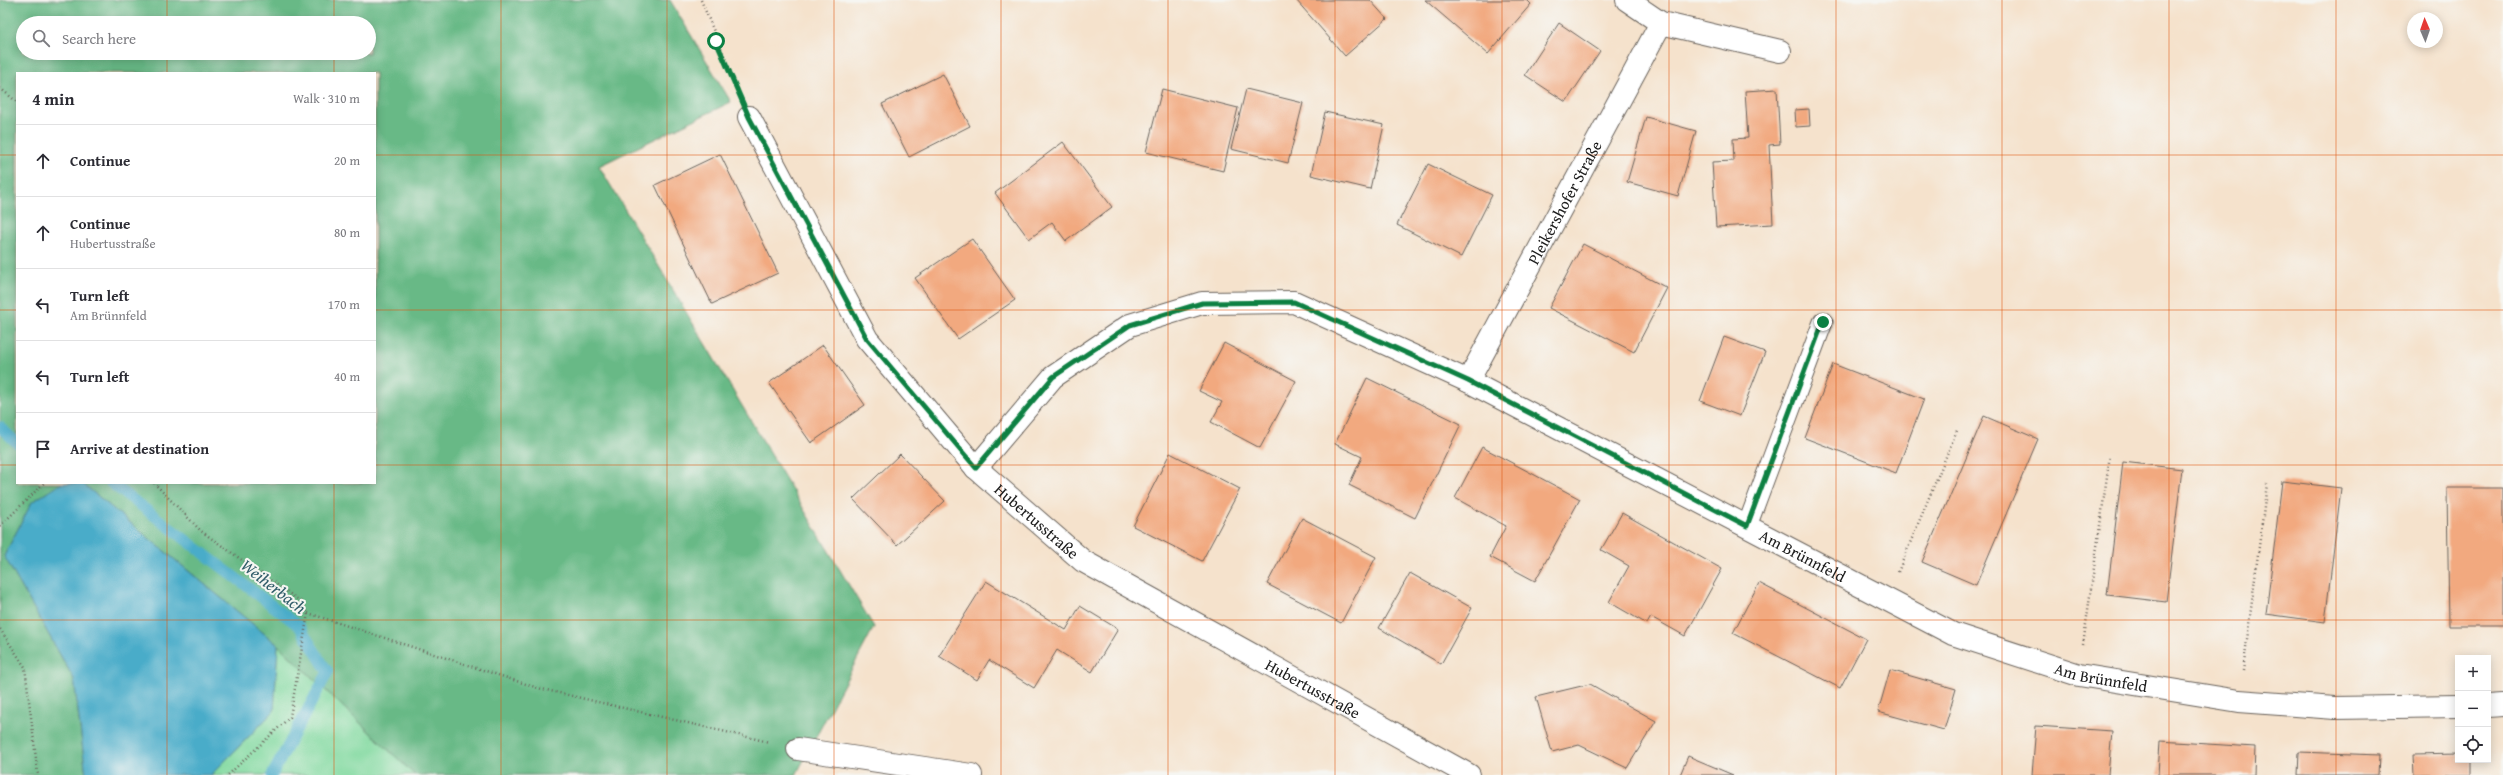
<!DOCTYPE html>
<html lang="en">
<head>
<meta charset="utf-8">
<style>
	body { margin:0; font-family:"Gentium Book Plus",serif; background:#f2f2f3; color:#2b2b33 }
	.controls { position:absolute; right:12px; bottom:12px; display:grid; overflow:hidden; border-radius:0px; box-shadow:0 2px 10px #0003 }
	.controls button { width:36px; height:36px; display:grid; place-items:center; padding:0; border:0; border-bottom:1px solid #e1e1e2; background:#fff; color:#2b2b33; font:20px sans-serif }
	.compass { position:absolute; left:2407px; top:12px; width:36px; height:36px; border-radius:50%; background:#fff; box-shadow:0 2px 10px #0003; rotate:358deg }
	.stop { position:absolute; width:12px; height:12px; margin:-9px; border:3px solid #0b8043; border-radius:50%; background:#fff }
	.stop.end { background:#0b8043; border-color:#fff; box-shadow:0 1px 4px #0008 }
	.list { margin:0; padding:0; list-style:none }
	h2 { display:flex; justify-content:space-between; align-items:center; height:52px; margin:0; padding:0 16px; font-size:17px }
	h2 small { font-size:13px; font-weight:400; color:#7c7c81 }
	.list li { display:grid; grid-template-columns:26px 1fr auto; gap:12px; align-items:center; box-sizing:border-box; height:72px; padding:0 16px; border-top:1px solid #e1e1e2 }
	.list b { display:block; font-size:15px; white-space:nowrap }
	.list p { margin:0; font-size:13px; white-space:nowrap; color:#7c7c81 }
	.list em { font-size:13px; font-style:normal; color:#7c7c81 }
	.icon { flex:none; width:22px; height:22px; fill:none; stroke:currentColor; stroke-width:2; stroke-linecap:round; stroke-linejoin:round }
	.map { position:relative; flex:none; width:2503px; height:775px; overflow:hidden }
	.search { position:absolute; background:#fff; box-shadow:0 2px 10px #0003; left:16px; top:16px; width:360px; height:44px; display:flex; align-items:center; gap:10px; box-sizing:border-box; padding:0 14px; border-radius:22px; color:#7c7c81; font-size:15px }
	.panel { position:absolute; background:#fff; box-shadow:0 2px 10px #0003; left:16px; top:72px; width:360px; height:412px; border-radius:0px }
	.map>svg:first-child { display:block }
	.green { fill:#80d99f; stroke:#4e7a5e }
	.forest { fill:#68b986; stroke:#426a51; fill-rule:evenodd }
	.water { fill:#4aacc9; stroke:#336472 }
	.lines { fill:none; stroke-linecap:round; stroke-linejoin:round }
	.stream { stroke:#4aacc9; stroke-width:11 }
	.building { fill:#f2a97f }
	.service-casing { stroke:#68615a; stroke-width:21 }
	.minor-casing { stroke:#68615a; stroke-width:24 }
	.path { stroke:#68615a; stroke-width:2.5; stroke-dasharray:1 3; stroke-linecap:butt }
	.service { stroke:#fff; stroke-width:19 }
	.minor { stroke:#fff; stroke-width:22 }
	.route { stroke:#0b8043; stroke-width:5 }
	.grid { fill:none; stroke:#de560d; stroke-width:1; stroke-opacity:0.55 }
	.labels { text-anchor:middle; dominant-baseline:central; stroke-width:4; stroke-linejoin:round; paint-order:stroke }
	.street-label { font-size:16px; fill:#1c1c1c; stroke:#f6f6f2 }
	.water-label { font-size:17px; font-style:italic; fill:#315d6a; stroke:#f6f6f2 }
</style>
</head>
<body>
<div class="map">
<svg width="2503" height="775" viewBox="0 0 2503 775">
	<rect width="100%" height="100%" fill="#f6f6f2"/>
	<filter id="ink" filterUnits="userSpaceOnUse"><feTurbulence type="fractalNoise" baseFrequency=".025" numOctaves="2"/><feDisplacementMap in="SourceGraphic" scale="8" xChannelSelector="R" yChannelSelector="G"/><feConvolveMatrix kernelMatrix="1 2 1 2 8 2 1 2 1" color-interpolation-filters="sRGB"/></filter>
	<filter id="wash" filterUnits="userSpaceOnUse"><feTurbulence type="fractalNoise" baseFrequency=".012" numOctaves="4" result="noise"/><feDisplacementMap in="SourceGraphic" scale="16" xChannelSelector="R" yChannelSelector="G"/><feGaussianBlur stdDeviation="0.9" result="paint"/><feColorMatrix in="noise" values="0 0 0 0 0 0 0 0 0 0 0 0 0 0 0 0 0 1.4 0 .05"/><feComposite in="paint" operator="in"/></filter>
	<g filter="url(#wash)">
		<rect width="100%" height="100%" fill="#f5e2cc"/>
		<!-- green -->
		<path class="green" d="M278,645l137,130h-204l63,-64z"/>
		<!-- forest -->
		<path class="forest" d="M0,0h670l61,102 -132,64 275,461 -78,148h-381l-137,-130 -196,-162h293v-410h-358v410h45l-30,19 -28,54 70,123 12,96h-86zM23,23h346v30h-346z"/>
		<!-- water -->
		<path class="water" d="M62,483h20l196,162 -4,66 -63,64h-125l-12,-96 -70,-123 28,-54z"/>
		<g class="lines">
			<!-- stream -->
			<path class="stream" d="M0,427l17,16
				M111,483l188,143 29,46 -56,103"/>
		</g>
		<g id="blocks">
			<!-- building -->
			<path class="building" d="M1296,0h74l17,19 -42,37z
				M1425,0h102l4,4 -43,50z
				M1559,23l41,28 -34,51 -41,-27z
				M943,74l27,52 -61,31 -27,-53z
				M1162,89l76,19 -15,63 -77,-19z
				M1246,89l57,14 -15,60 -57,-14z
				M1777,89l3,55 -11,1 4,79 -57,3 -4,-65 22,-1 -1,-22 15,-1 -3,-47z
				M1809,109l1,17 -14,1 -1,-17z
				M1325,112l59,13 -14,64 -59,-14z
				M1646,117l50,14 -18,65 -51,-14z
				M1063,142l49,65 -46,34 -14,-19 -23,17 -34,-46z
				M720,154l58,119 -66,31 -57,-119z
				M1428,164l64,31 -31,62 -64,-32z
				M972,239l43,61 -57,39 -43,-61z
				M1583,244l84,44 -33,64 -85,-44z
				M1724,337l41,15 -25,64 -40,-15z
				M1224,343l72,38 -36,67 -49,-26 11,-20 -23,-11z
				M823,345l42,60 -54,38 -42,-60z
				M1833,364l91,35 -28,74 -91,-35z
				M1367,378l94,46 -46,94 -66,-33 13,-28 -27,-13z
				M1984,416l54,23 -62,146 -54,-23z
				M1482,447l98,52 -45,82 -45,-24 16,-31 -51,-28z
				M1170,453l70,36 -38,72 -69,-35z
				M900,454l45,47 -48,44 -44,-46z
				M2123,462l59,7 -16,133 -59,-7z
				M2282,481l59,7 -16,134 -59,-8z
				M2447,488h56v138h-54z
				M1622,513l100,56 -37,67 -34,-19 -4,7 -38,-22 20,-36 -28,-16z
				M1302,518l74,39 -35,66 -74,-39z
				M1410,573l62,35 -31,56 -62,-36z
				M986,581l80,49 14,-24 38,23 -26,43 -35,-22 -23,38 -45,-28 -12,20 -38,-24z
				M1759,583l107,56 -26,49 -107,-55z
				M1890,670l66,19 -12,41 -66,-18z
				M1590,684l66,37 -29,47 -48,-23 -27,7 -16,-55z
				M2036,726l76,5 -4,44h-76z
				M2160,741l95,6 -1,28h-96z
				M2299,752l80,3 -1,20h-80z
				M2458,754v6h13v15h-57l-1,-20z
				M1688,756l45,19h-53z"/>
		</g>
	</g>
	<g filter="url(#ink)">
		<use href="#blocks" fill-opacity="0" stroke="#68615a" stroke-width="1"/>
		<g class="lines">
			<!-- service casing -->
			<g class="service-casing">
				<path id="service" d="M1747,526l76,-204"/>
			</g>
			<!-- minor casing -->
			<g class="minor-casing">
				<g id="minor">
					<path d="M1627,0l34,23 119,28"/>
					<path id="s1" d="M749,117l118,222 109,129 107,93 386,214"/>
					<path id="s2" d="M1468,381l193,-358"/>
					<path id="s3" d="M976,468l77,-91 77,-52 72,-22 92,-1 174,79 485,253 126,41 160,26 96,7 123,-2"/>
					<path d="M2488,706l15,-1"/>
					<path d="M798,749l173,26"/>
				</g>
			</g>
			<!-- path -->
			<path class="path" d="M701,0l37,90
				M0,88l17,14
				M154,483l47,48 99,70 8,12 -18,104 -62,58
				M0,526l44,-43
				M1898,572l60,-144
				M308,613l230,75 231,54
				M0,629l25,38 13,108
				M2083,645l27,-190
				M2243,671l24,-187"/>
			<!-- service -->
			<use href="#service" class="service"/>
			<!-- minor -->
			<use href="#minor" class="minor"/>
		</g>
	</g>
	<g class="lines" filter="url(#ink)">
		<!-- route -->
		<path class="route" d="M716,41l33,76 118,222 109,129 77,-91 77,-52 72,-22 92,-1 174,79 279,145 76,-204"/>
	</g>
	<!-- grid -->
	<path class="grid" d="M167,0v23M334,0v23M501,0v775M667,0v775M834,0v775M1001,0v775M1168,0v775M1335,0v775M1502,0v775M1669,0v775M1836,0v775M2002,0v775M2169,0v775M2336,0v775M167,53v20M334,53v20M0,155h17M375,155h2128M0,310h17M375,310h2128M0,465h17M375,465h2128M167,483v292M334,483v292M0,620h2503"/>
	<g class="labels">
		<!-- street labels -->
		<g class="street-label">
			<text stroke="none"><textPath href="#s2" startOffset="203">Pleikershofer Straße</textPath></text>
			<text stroke="none"><textPath href="#s1" startOffset="501">Hubertusstraße</textPath></text>
			<text stroke="none"><textPath href="#s3" startOffset="948">Am Brünnfeld</textPath></text>
			<text stroke="none"><textPath href="#s3" startOffset="1272">Am Brünnfeld</textPath></text>
			<text stroke="none"><textPath href="#s1" startOffset="825">Hubertusstraße</textPath></text>
		</g>
		<!-- water labels -->
		<g class="water-label">
			<text transform="translate(274 586) rotate(38)">Weiherbach</text>
		</g>
	</g>
</svg>
<div class="controls">
<button>+</button>
<button>−</button>
<button><svg class="icon" aria-label="locate" viewBox="0 0 24 24"><circle cx="12" cy="12" r="6"/><path d="M12 2v4M12 18v4M2 12h4M18 12h4"/></svg></button>
</div>
<svg class="compass" viewBox="-18 -18 36 36"><path d="M0-13l5 13h-10z" fill="#e53935"/><path d="M0 13l5-13h-10z" fill="#7c7c81"/></svg>
<div class="stop" style="left:716px;top:41px"></div>
<div class="stop end" style="left:1823px;top:322px"></div>
<div class="search"><svg class="icon" aria-label="search" viewBox="0 0 24 24"><circle cx="10" cy="10" r="6"/><path d="M15 15l6 6"/></svg>Search here</div>
<section class="panel">
<h2>4 min<small>Walk · 310 m</small></h2>
<ul class="list">
<li><svg class="icon" aria-label="ahead" viewBox="0 0 24 24"><path d="M12 20V5M6 11l6-6 6 6"/></svg><div><b>Continue</b></div><em>20 m</em></li>
<li><svg class="icon" aria-label="ahead" viewBox="0 0 24 24"><path d="M12 20V5M6 11l6-6 6 6"/></svg><div><b>Continue</b><p>Hubertusstraße</p></div><em>80 m</em></li>
<li><svg class="icon" aria-label="left" viewBox="0 0 24 24"><path d="M17 20v-9H6M10 6l-5 5 5 5"/></svg><div><b>Turn left</b><p>Am Brünnfeld</p></div><em>170 m</em></li>
<li><svg class="icon" aria-label="left" viewBox="0 0 24 24"><path d="M17 20v-9H6M10 6l-5 5 5 5"/></svg><div><b>Turn left</b></div><em>40 m</em></li>
<li><svg class="icon" aria-label="arrive" viewBox="0 0 24 24"><path d="M6 21V4h12l-3 4 3 4H6"/></svg><div><b>Arrive at destination</b></div></li>
</ul>
</section>
</div>
</body>
</html>
